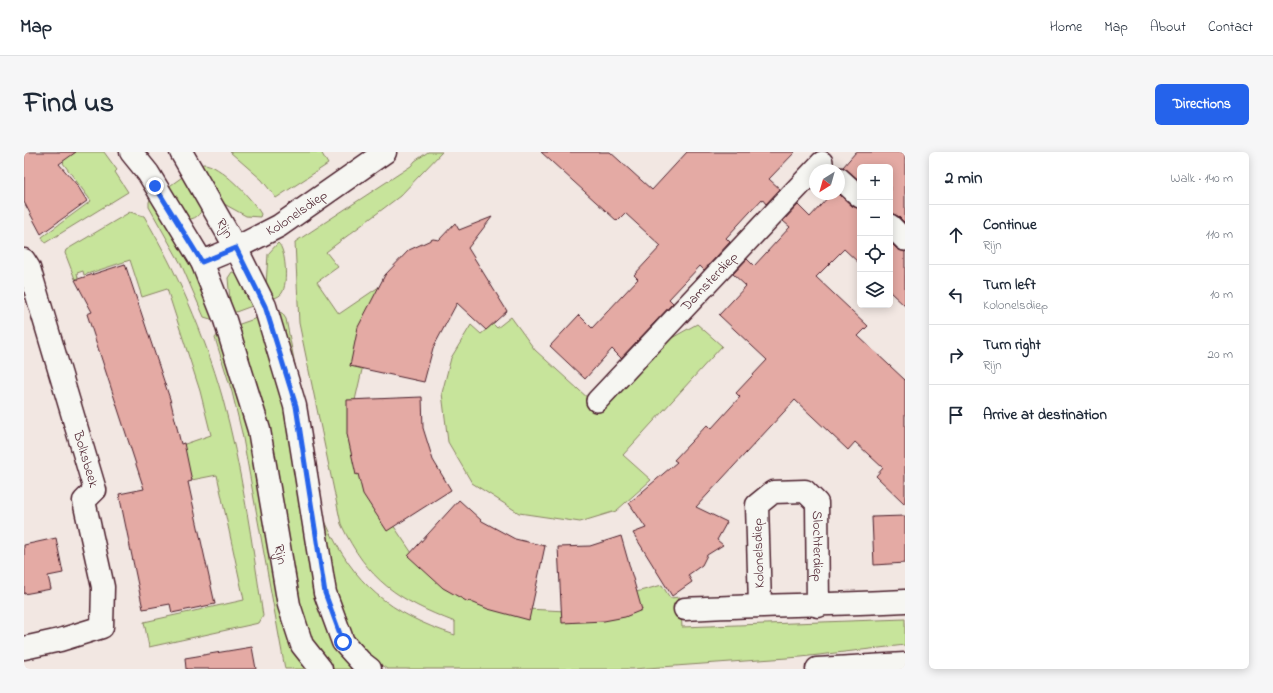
<!DOCTYPE html>
<html lang="en">
<head>
<meta charset="utf-8">
<style>
	body { margin:0; font-family:"Indie Flower",sans-serif; background:#f6f6f7; color:#1f2937 }
	.controls { position:absolute; right:12px; top:12px; display:grid; overflow:hidden; border-radius:6px; box-shadow:0 2px 10px #0003 }
	.controls button { width:36px; height:36px; display:grid; place-items:center; padding:0; border:0; border-bottom:1px solid #e0e1e3; background:#fff; color:#1f2937; font:20px sans-serif }
	.compass { position:absolute; left:785px; top:12px; width:36px; height:36px; border-radius:50%; background:#fff; box-shadow:0 2px 10px #0003; rotate:217deg }
	.stop { position:absolute; width:12px; height:12px; margin:-9px; border:3px solid #2563eb; border-radius:50%; background:#fff }
	.stop.end { background:#2563eb; border-color:#fff; box-shadow:0 1px 4px #0008 }
	.list { margin:0; padding:0; list-style:none }
	h2 { display:flex; justify-content:space-between; align-items:center; height:52px; margin:0; padding:0 16px; font-size:17px }
	h2 small { font-size:13px; font-weight:400; color:#747a83 }
	.list li { display:grid; grid-template-columns:26px 1fr auto; gap:12px; align-items:center; box-sizing:border-box; height:60px; padding:0 16px; border-top:1px solid #e0e1e3 }
	.list b { display:block; font-size:15px; white-space:nowrap }
	.list p { margin:0; font-size:13px; white-space:nowrap; color:#747a83 }
	.list em { font-size:13px; font-style:normal; color:#747a83 }
	.icon { flex:none; width:22px; height:22px; fill:none; stroke:currentColor; stroke-width:2; stroke-linecap:round; stroke-linejoin:round }
	.map { position:relative; flex:none; width:881px; height:517px; overflow:hidden; border-radius:6px }
	header { display:flex; align-items:center; gap:24px; box-sizing:border-box; height:56px; padding:0 20px; background:#fff; border-bottom:1px solid #e0e1e3 }
	header strong { font-size:19px }
	nav { display:flex; gap:22px; margin-inline-start:auto; font-size:14px }
	.intro { display:flex; align-items:center; justify-content:space-between; box-sizing:border-box; height:96px; padding:0 24px }
	h1 { margin:0; font-size:28px }
	.button { padding:10px 18px; border-radius:6px; background:#2563eb; color:#fff; font-size:14px; font-weight:700 }
	main { display:flex; gap:24px; padding:0 24px }
	aside { flex:1; background:#fff; border-radius:6px; box-shadow:0 2px 10px #0003 }
	.map>svg:first-child { display:block }
	.green { fill:#c7e49b; stroke:#888263 }
	.building { fill:#e4aaa4; stroke:#4a1f2b }
	.lines { fill:none; stroke-linecap:round; stroke-linejoin:round }
	.pedestrian-casing { stroke:#4a1f2b; stroke-width:24 }
	.minor-casing { stroke:#4a1f2b; stroke-width:25 }
	.secondary-casing { stroke:#4a1f2b; stroke-width:25 }
	.pedestrian { stroke:#f6f6f2; stroke-width:21 }
	.minor { stroke:#f6f6f2; stroke-width:22 }
	.secondary { stroke:#f6f6f2; stroke-width:22 }
	.route { stroke:#2563eb; stroke-width:5 }
	.labels { text-anchor:middle; dominant-baseline:central; stroke-width:3; stroke-linejoin:round; paint-order:stroke }
	.street-label { font-size:14px; fill:#4a1f2b; stroke:#f6f6f2 }
</style>
</head>
<body>
<header>
<strong>Map</strong>
<nav><a>Home</a><a>Map</a><a>About</a><a>Contact</a></nav>
</header>
<div class="intro"><h1>Find us</h1><a class="button">Directions</a></div>
<main>
<div class="map">
<svg width="881" height="517" viewBox="0 0 881 517">
	<rect width="100%" height="100%" fill="#f2e7e2"/>
	<filter id="ink" filterUnits="userSpaceOnUse"><feTurbulence type="fractalNoise" baseFrequency=".025" numOctaves="2"/><feDisplacementMap in="SourceGraphic" scale="8" xChannelSelector="R" yChannelSelector="G"/><feConvolveMatrix kernelMatrix="1 2 1 2 8 2 1 2 1" color-interpolation-filters="sRGB"/></filter>
	<g filter="url(#ink)">
		<!-- green -->
		<path class="green" d="M33,0h47l13,18 -2,2 13,20 -83,51 -3,-6 49,-36 -28,-38 1,-1z
			M206,0h91l7,12 -52,34 -14,-18z
			M404,0h14l-42,44 -74,56 12,15 -21,15 22,32 59,-40 -28,61 -17,74 21,88 42,62 71,48 79,4 96,-26 8,13 10,-1 2,30 223,-8v26l-104,12 -168,12h-246c-8,-6 -20,-12 -27,-20 -28,-34 -31,-85 -40,-128h5c28,63 65,93 130,114v-13c-57,-22 -87,-41 -114,-98l-42,-201 -4,-81 116,-76 4,-5z
			M179,12c16,-1 50,36 58,50l-1,3 -14,-1 -31,-17 -18,-32z
			M161,23l18,32c-3,8 -8,13 -17,12l-22,-29z
			M127,45l40,67 23,56 -10,-3 -23,-53 -32,-57v-5z
			M106,60l14,4c33,56 60,117 78,180 20,72 30,147 41,220l-4,7 -110,24 -5,-25 100,-22 -27,-125 -71,14 -10,-28 75,-26 -11,-44 -33,-102 -25,8 -12,-37 -46,15 -1,-4 -6,2 1,5 -3,1 -10,-26 1,-3z
			M254,91c8,6 10,41 4,50 -3,5 -12,6 -17,8l3,-47z
			M208,120l5,1 15,33 -19,7 -2,-1 -3,-34z
			M251,159l7,2 4,6 13,66z
			M487,165l24,33 65,59 61,-65 36,-20 25,22 -99,109 28,25 -35,31 -36,11 -61,-9 -47,-30 -24,-41 -6,-49 9,-35 20,-33 10,9 12,-10 4,4z
			M233,166l17,48 82,303h-24l-13,-16 -16,-27 -69,-300z
			M194,182l18,42 76,293h-27l-43,-236 -10,-41 -17,-54z"/>
		<!-- building -->
		<path class="building" d="M0,0h52l-17,12 18,21 10,16 -46,33 -17,-32z
			M517,0h69l42,38 35,-38h108l-26,27 11,10 -14,15 -4,-5 -36,39 4,4 -26,28 -4,-4 -31,33 4,4 -52,55 -9,-9 -27,30 -35,-33 29,-31 13,13 46,-49 -4,-4 27,-29 -36,-33 -8,8z
			M832,0h49v71l-7,-7 -8,-3v-46h-30v14l-17,-14z
			M807,42h8l13,12 8,3v55l-16,-15 -28,28 52,49 -10,10 47,44v124l-29,-28 7,-8 -28,-26 -7,8 -53,-50 -99,107 31,15 -10,18 6,5 -16,10 -5,10 -14,10 4,7 -20,14 -39,-63 13,-5 -17,-25 48,-41 -3,-2 33,-35 4,4 29,-32 -4,-4 31,-33 -48,-45 27,-29 -13,-12 14,-15 7,7 36,-39 -7,-6 15,-16 12,12z
			M468,65l-24,31 39,63 -21,19 -29,-27 -24,45 -9,34 -74,-16 8,-39 27,-52 24,-25 24,-11 6,1 16,-17 4,7z
			M866,90l7,7 8,3v54l-15,-14z
			M101,112l45,135 11,45 3,-1 8,38 -4,1 27,122 -43,9 -2,-9 -27,5 -24,-115 25,-5 -57,-175 5,-2 -17,-32z
			M398,245l1,31 10,32 18,30 -64,41 -24,-37 -5,-20 -2,1 -9,-41v-34z
			M435,348l23,21 33,18 30,7 -16,74 -41,-11 -19,-8 -1,1 -25,-14 -35,-32z
			M881,364v47l-31,2 -2,-48z
			M597,384l21,74 -17,7 -21,4 -42,2 -4,-76 32,-1z
			M32,386l7,35 -15,3 3,13 -27,5v-49z
			M228,495l4,22h-70l-1,-11z"/>
		<g class="lines">
			<!-- pedestrian casing -->
			<g class="pedestrian-casing">
				<g id="pedestrian">
					<path d="M815,26l21,19"/>
					<path d="M866,73l15,15"/>
					<path id="s1" d="M573,249l225,-239"/>
				</g>
			</g>
			<!-- minor casing -->
			<g class="minor-casing">
				<g id="minor">
					<path id="s2" d="M0,108l5,8 66,222 -11,11 19,86 -1,40 -42,13 -36,8"/>
					<path id="s3" d="M178,110l34,-14 43,-22 106,-74"/>
					<path id="s4" d="M736,453l-3,-100 16,-13 32,-1 12,12 1,103"/>
					<path d="M661,457c74,-4 147,-4 220,-8"/>
				</g>
			</g>
			<!-- secondary casing -->
			<g class="secondary-casing">
				<g id="secondary">
					<path id="s5" d="M107,0l17,21 54,89 23,58 34,110 30,175 13,40 19,24"/>
					<path id="s6" d="M157,0l55,96 29,58 30,100 30,187 18,49 18,20 9,7"/>
					<path d="M793,517l88,-5"/>
				</g>
			</g>
			<!-- pedestrian -->
			<use href="#pedestrian" class="pedestrian"/>
			<!-- minor -->
			<use href="#minor" class="minor"/>
			<!-- secondary -->
			<use href="#secondary" class="secondary"/>
		</g>
	</g>
	<g class="lines" filter="url(#ink)">
		<!-- route -->
		<path class="route" d="M131,34l47,76 34,-14 29,58 31,100 29,187 18,49"/>
	</g>
	<g class="labels">
		<!-- street labels -->
		<g class="street-label">
			<text stroke="none"><textPath href="#s3" startOffset="107">Kolonelsdiep</textPath></text>
			<text stroke="none"><textPath href="#s6" startOffset="88">Rijn</textPath></text>
			<text stroke="none"><textPath href="#s1" startOffset="164">Damsterdiep</textPath></text>
			<text stroke="none"><textPath href="#s2" startOffset="209">Bolksbeek</textPath></text>
			<text stroke="none"><textPath href="#s4" startOffset="213">Slochterdiep</textPath></text>
			<text transform="translate(735 401) rotate(-92)">Kolonelsdiep</text>
			<text stroke="none"><textPath href="#s5" startOffset="435">Rijn</textPath></text>
		</g>
	</g>
</svg>
<div class="controls">
<button>+</button>
<button>−</button>
<button><svg class="icon" aria-label="locate" viewBox="0 0 24 24"><circle cx="12" cy="12" r="6"/><path d="M12 2v4M12 18v4M2 12h4M18 12h4"/></svg></button>
<button><svg class="icon" aria-label="layers" viewBox="0 0 24 24"><path d="M12 4l9 5-9 5-9-5zM3 14l9 5 9-5"/></svg></button>
</div>
<svg class="compass" viewBox="-18 -18 36 36"><path d="M0-13l5 13h-10z" fill="#e53935"/><path d="M0 13l5-13h-10z" fill="#747a83"/></svg>
<div class="stop" style="left:319px;top:490px"></div>
<div class="stop end" style="left:131px;top:34px"></div>
</div>
<aside>
<h2>2 min<small>Walk · 140 m</small></h2>
<ul class="list">
<li><svg class="icon" aria-label="ahead" viewBox="0 0 24 24"><path d="M12 20V5M6 11l6-6 6 6"/></svg><div><b>Continue</b><p>Rijn</p></div><em>110 m</em></li>
<li><svg class="icon" aria-label="left" viewBox="0 0 24 24"><path d="M17 20v-9H6M10 6l-5 5 5 5"/></svg><div><b>Turn left</b><p>Kolonelsdiep</p></div><em>10 m</em></li>
<li><svg class="icon" aria-label="right" viewBox="0 0 24 24"><path d="M7 20v-9h11M14 6l5 5-5 5"/></svg><div><b>Turn right</b><p>Rijn</p></div><em>20 m</em></li>
<li><svg class="icon" aria-label="arrive" viewBox="0 0 24 24"><path d="M6 21V4h12l-3 4 3 4H6"/></svg><div><b>Arrive at destination</b></div></li>
</ul>
</aside>
</main>
</body>
</html>
